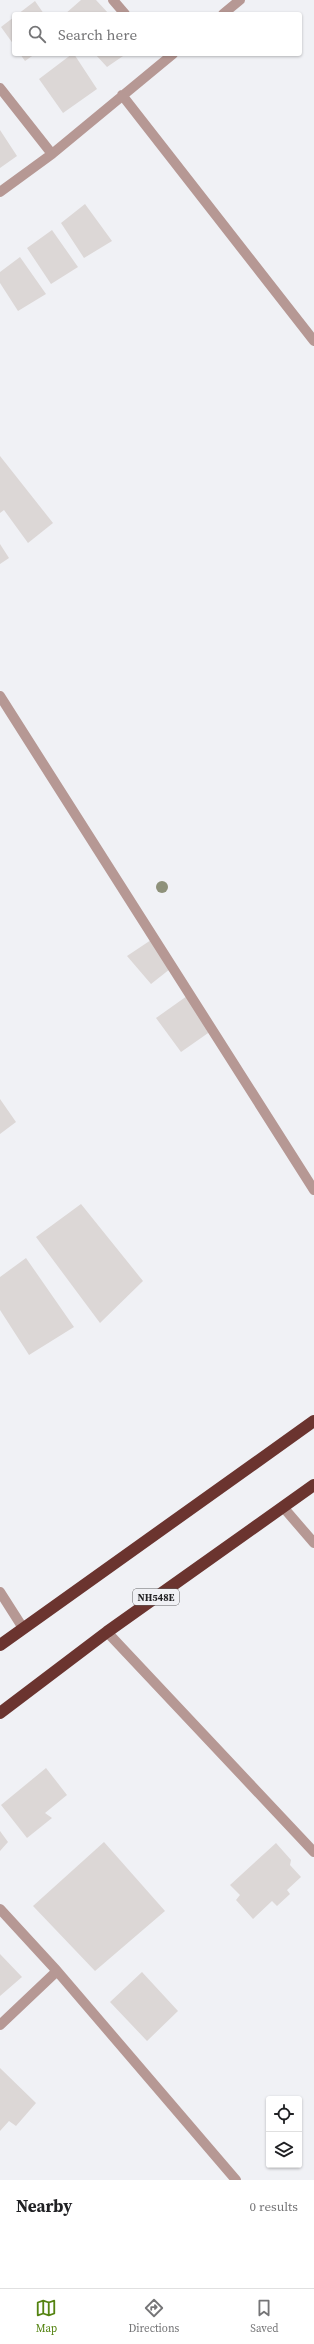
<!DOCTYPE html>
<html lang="en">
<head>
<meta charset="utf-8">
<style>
	body { margin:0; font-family:"Source Serif 4",serif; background:#f6f6f6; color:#202124 }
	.controls { position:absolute; right:12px; bottom:12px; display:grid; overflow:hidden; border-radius:4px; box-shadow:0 1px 3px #0004 }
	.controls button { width:36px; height:36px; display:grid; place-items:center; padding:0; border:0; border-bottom:1px solid #e0e0e0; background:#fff; color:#202124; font:20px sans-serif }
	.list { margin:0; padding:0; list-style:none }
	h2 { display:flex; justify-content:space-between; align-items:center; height:52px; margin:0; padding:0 16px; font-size:17px }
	h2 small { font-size:13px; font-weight:400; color:#757577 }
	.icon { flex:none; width:22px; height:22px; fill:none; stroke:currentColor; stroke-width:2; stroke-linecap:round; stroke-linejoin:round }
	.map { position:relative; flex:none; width:314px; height:2180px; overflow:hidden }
	.search { position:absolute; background:#fff; box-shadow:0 1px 3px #0004; left:12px; right:12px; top:12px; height:44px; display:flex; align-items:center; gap:10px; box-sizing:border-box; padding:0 14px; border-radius:4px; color:#757577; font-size:15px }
	.sheet { height:108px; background:#fff }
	nav { display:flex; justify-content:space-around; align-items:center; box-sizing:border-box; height:56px; border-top:1px solid #e0e0e0; background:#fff; font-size:11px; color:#757577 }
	nav a { display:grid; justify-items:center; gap:2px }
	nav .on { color:#548311 }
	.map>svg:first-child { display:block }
	.building { fill:#dcd7d6 }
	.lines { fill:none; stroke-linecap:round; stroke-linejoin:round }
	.minor { stroke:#b69894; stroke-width:10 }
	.highway { stroke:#6b342f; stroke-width:12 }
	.tree { fill:#8e917a }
	.labels { text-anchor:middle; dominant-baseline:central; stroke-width:3.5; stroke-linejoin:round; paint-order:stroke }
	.shield { fill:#f0f1f5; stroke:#606063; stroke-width:1 }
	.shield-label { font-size:10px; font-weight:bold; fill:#222224 }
</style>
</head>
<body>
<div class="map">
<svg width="314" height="2180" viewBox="0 0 314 2180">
	<rect width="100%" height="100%" fill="#f0f1f5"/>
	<!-- building -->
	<path class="building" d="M81,0h15l13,14h-44z
		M35,1l9,13h-26z
		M14,17v28l-13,-18z
		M20,54h15l-10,7z
		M72,54h2l23,35 -34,24 -24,-34z
		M95,54h31l-19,13z
		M0,130l17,26 -17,12z
		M85,204l27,37 -28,17 -23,-35z
		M52,230l26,37 -27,17 -24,-36z
		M20,257l26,37 -28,17 -18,-28v-11z
		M0,456l53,67 -25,20 -24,-33 -4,3z
		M0,544l9,14 -9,6z
		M151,940l19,29 -19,15 -24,-28z
		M187,996l24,35 -30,21 -25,-34z
		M0,1099l16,23 -16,12z
		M81,1204l62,77 -43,42 -64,-86z
		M26,1258l48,69 -45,28 -29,-45v-33z
		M46,1768l21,27 -22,18 7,5 -25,20 -26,-33z
		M0,1831l8,11 -8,9z
		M104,1842l61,69 -70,60 -62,-65z
		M276,1843l15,17 -1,5 11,12 -14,13 3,4 -13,12 -5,-5 -19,18 -17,-19 4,-5 -10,-10z
		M0,1954l22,23 -22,19z
		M142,1972l36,39 -31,30 -37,-39z
		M0,2068l36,35 -20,23 -7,-5 -9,10z"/>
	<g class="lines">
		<!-- minor -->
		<path class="minor" d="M113,0l12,14
			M223,14l17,-14
			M0,88l52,66
			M122,95l192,246
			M0,192l52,-38 121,-100
			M0,696l314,494
			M283,1507l31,36
			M0,1592l23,36
			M107,1632l207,220
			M0,1909l57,62 179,209
			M0,2025l57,-54"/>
		<!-- highway -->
		<path class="highway" d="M0,1645l314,-224
			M0,1713l107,-81 207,-147"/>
	</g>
	<!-- trees -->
	<circle class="tree" cx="162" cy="887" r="6"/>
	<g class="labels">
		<!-- shield labels -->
		<rect class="shield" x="133" y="1589" width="46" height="16" rx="3"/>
		<g class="shield-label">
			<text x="156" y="1597">NH548E</text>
		</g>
	</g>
</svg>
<div class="controls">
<button><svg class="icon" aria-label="locate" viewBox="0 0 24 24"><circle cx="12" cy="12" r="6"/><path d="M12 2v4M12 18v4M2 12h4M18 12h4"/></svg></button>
<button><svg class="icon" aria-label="layers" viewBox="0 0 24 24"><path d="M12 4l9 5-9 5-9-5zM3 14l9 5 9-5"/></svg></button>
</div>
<div class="search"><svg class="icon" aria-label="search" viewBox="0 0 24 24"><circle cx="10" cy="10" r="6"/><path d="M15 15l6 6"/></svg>Search here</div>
</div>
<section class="sheet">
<h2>Nearby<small>0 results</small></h2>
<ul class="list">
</ul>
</section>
<nav>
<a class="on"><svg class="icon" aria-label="map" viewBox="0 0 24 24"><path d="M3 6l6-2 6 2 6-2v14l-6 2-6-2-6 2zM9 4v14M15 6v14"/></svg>Map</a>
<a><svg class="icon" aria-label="directions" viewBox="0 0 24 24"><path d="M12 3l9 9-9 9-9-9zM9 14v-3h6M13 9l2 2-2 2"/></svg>Directions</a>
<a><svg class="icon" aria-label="saved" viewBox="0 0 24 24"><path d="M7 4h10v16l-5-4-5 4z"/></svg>Saved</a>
</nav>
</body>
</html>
